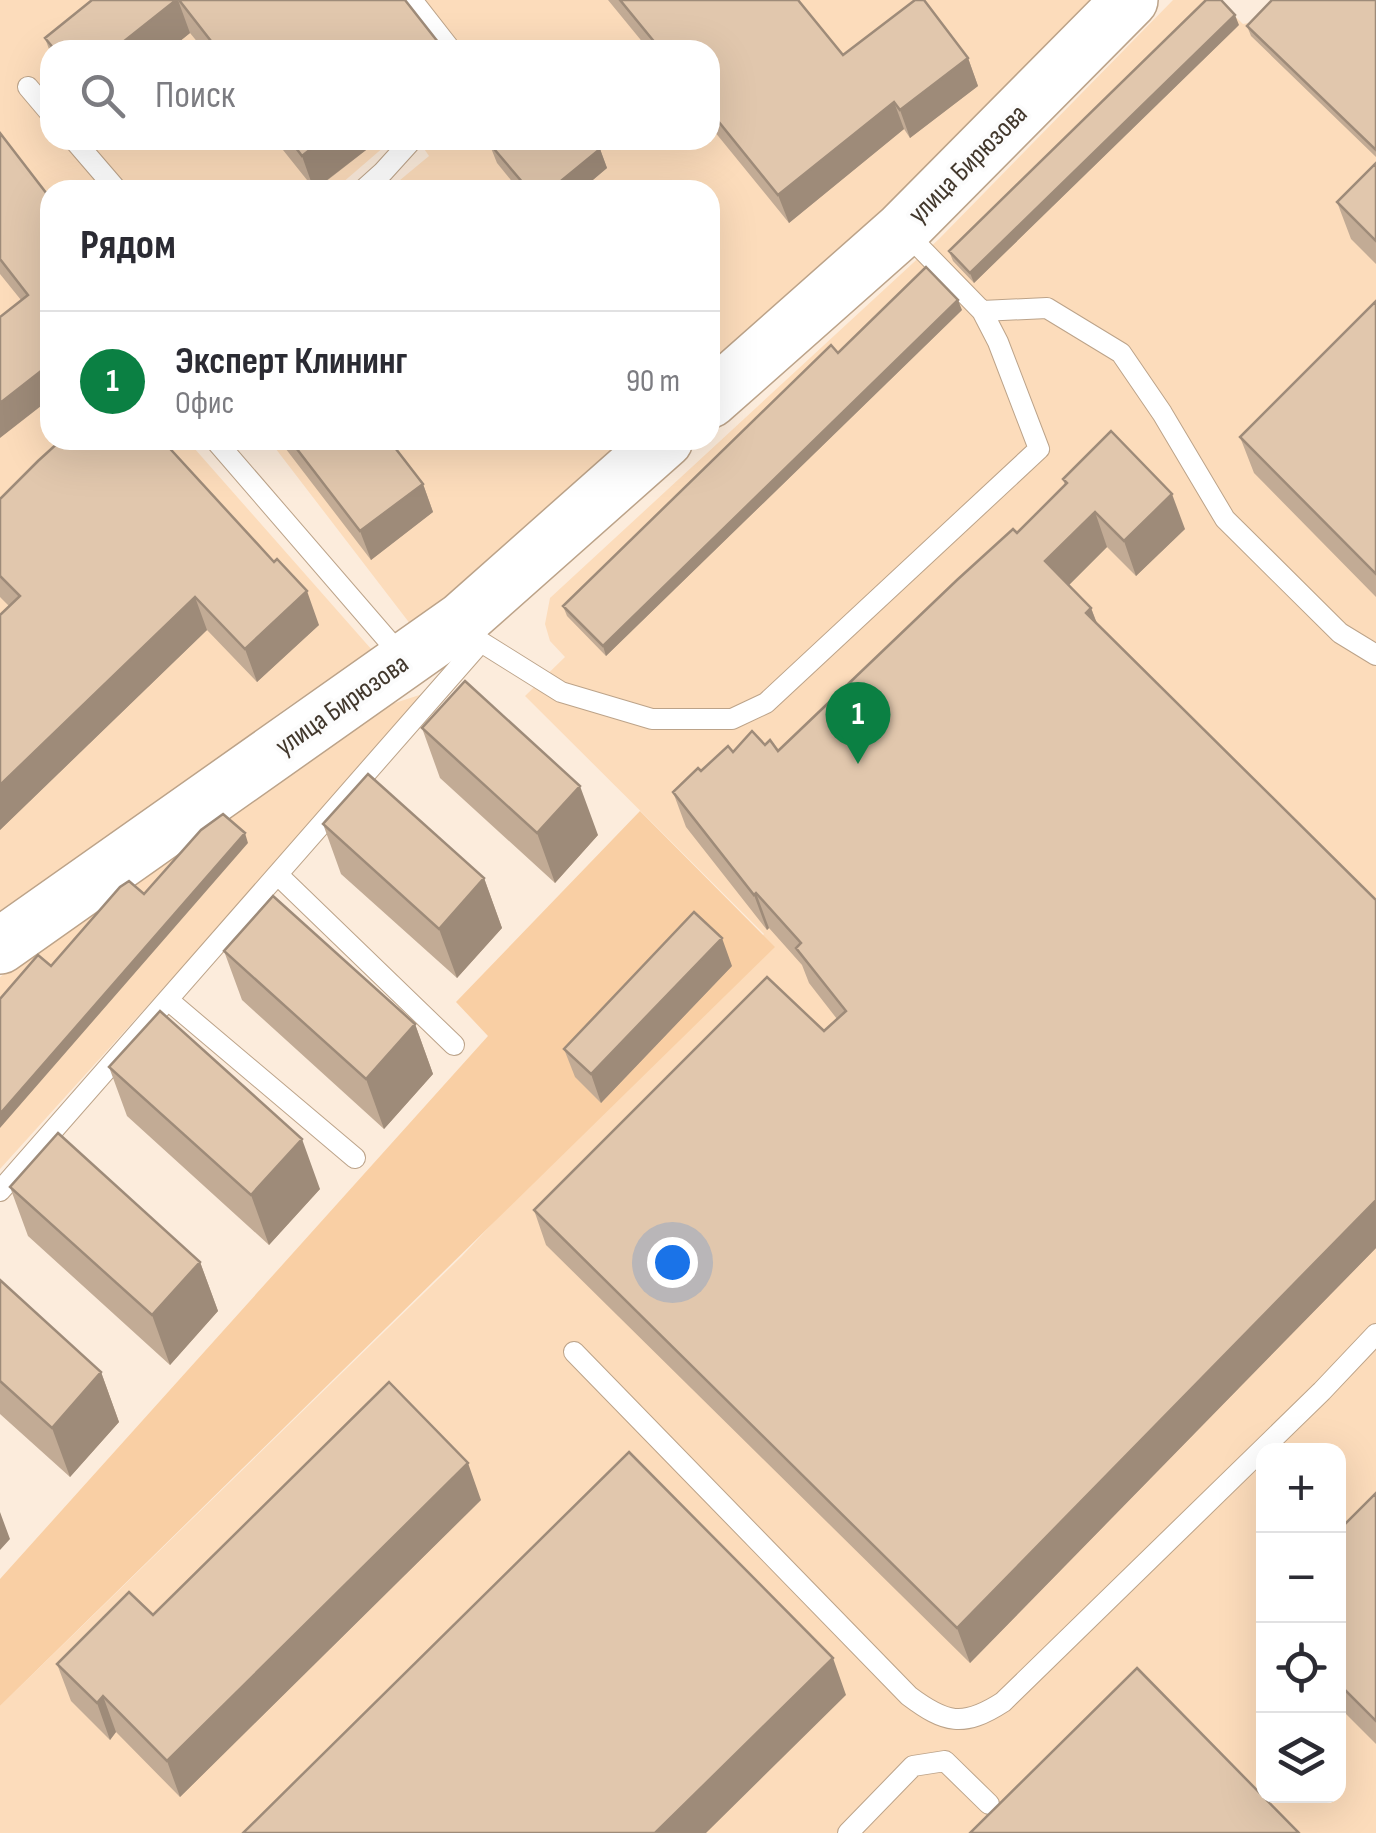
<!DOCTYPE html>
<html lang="ru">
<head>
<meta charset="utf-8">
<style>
	body { margin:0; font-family:"Sofia Sans Condensed",sans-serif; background:#f2f2f3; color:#2b2b33 }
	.controls { position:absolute; right:30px; bottom:30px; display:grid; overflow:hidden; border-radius:20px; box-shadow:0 10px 40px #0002 }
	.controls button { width:90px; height:90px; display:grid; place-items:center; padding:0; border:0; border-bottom:2px solid #e1e1e2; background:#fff; color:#2b2b33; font:50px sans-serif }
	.you { position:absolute; left:672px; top:1262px; width:35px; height:35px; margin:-25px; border:8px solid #fff; border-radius:50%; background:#1a73e8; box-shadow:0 0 0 15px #1a73e833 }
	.badge { display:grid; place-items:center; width:65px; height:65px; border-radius:50%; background:#0b8043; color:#fff; font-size:32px; font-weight:700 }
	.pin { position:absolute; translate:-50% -82px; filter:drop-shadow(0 2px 5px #0008) }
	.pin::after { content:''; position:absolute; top:52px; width:35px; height:30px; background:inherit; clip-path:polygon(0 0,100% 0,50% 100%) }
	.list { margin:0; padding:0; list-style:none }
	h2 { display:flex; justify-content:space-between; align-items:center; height:130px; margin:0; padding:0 40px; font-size:42px }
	h2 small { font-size:32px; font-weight:400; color:#7c7c81 }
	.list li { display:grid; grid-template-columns:65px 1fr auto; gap:30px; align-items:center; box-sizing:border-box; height:140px; padding:0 40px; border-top:2px solid #e1e1e2 }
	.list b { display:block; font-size:38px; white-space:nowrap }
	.list p { margin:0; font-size:32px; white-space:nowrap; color:#7c7c81 }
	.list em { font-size:32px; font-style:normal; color:#7c7c81 }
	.icon { flex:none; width:55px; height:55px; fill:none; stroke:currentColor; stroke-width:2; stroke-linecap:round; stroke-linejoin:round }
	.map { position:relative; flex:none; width:1376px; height:1833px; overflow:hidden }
	.search { position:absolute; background:#fff; box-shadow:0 10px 40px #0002; left:40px; top:40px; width:680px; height:110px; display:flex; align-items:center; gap:25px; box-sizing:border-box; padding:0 35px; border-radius:30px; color:#7c7c81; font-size:38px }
	.panel { position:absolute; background:#fff; box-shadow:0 10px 40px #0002; left:40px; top:180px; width:680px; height:270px; border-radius:30px }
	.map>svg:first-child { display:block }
	.built { fill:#fcdcbb; fill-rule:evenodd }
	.green { fill:#f9cfa4 }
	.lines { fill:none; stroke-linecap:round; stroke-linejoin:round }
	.service-casing { stroke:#bca389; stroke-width:22 }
	.secondary-casing { stroke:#bca389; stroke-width:58 }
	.service { stroke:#fff; stroke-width:20 }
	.secondary { stroke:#fff; stroke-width:55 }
	.wall { fill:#c2ab95 }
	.shaded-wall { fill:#9e8b79 }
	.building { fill:#e1c7ad; stroke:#9e8b79; stroke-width:2.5 }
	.labels { text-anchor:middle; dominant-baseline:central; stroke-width:8; stroke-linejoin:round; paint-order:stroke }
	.street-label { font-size:28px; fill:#42382d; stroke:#fcfcfc }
</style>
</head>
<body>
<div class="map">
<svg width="1376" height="1833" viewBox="0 0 1376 1833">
	<rect width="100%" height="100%" fill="#fcecdc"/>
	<!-- built -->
	<path class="built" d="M0,0h1106l-176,174 -220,194v-178h-322l41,-34 -11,-16h292v-90h-660v90h342l-58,50h-284v250h137l185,210 -87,59 -285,215z
		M1173,0h45l25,24 133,-24v1833h-1376v-127l462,-450 302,-322 -239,-238 40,-39 -15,-16 -5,-17 5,-26 389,-359zM1264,1450h74v346h-74z
		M269,440h360l-92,81 -126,104z
		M432,691l-432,478v-192l221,-163 152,-104z"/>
	<!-- green -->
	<path class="green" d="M640,811l135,136 -775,759v-127l488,-543 -32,-34z"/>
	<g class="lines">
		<!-- service casing -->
		<g class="service-casing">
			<path id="service" d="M412,0l39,50
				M28,87l22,26
				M74,140l43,50
				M363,190l20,-18 29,-32
				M904,231l78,80 65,-3 74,45 41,60 63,106 115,114 36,22
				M215,440l189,219
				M481,642l80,50 91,27h80l34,-16 273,-254 -41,-107 -16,-31
				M278,875l176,170
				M168,1000l187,158
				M0,1191l481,-549 -8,-10
				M574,1352l335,344c36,27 54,32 94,6l319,-311 54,-57
				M848,1833l65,-67 32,-5 44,43"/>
		</g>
		<!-- secondary casing -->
		<g class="secondary-casing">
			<path id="secondary" d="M710,400l192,-170 228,-230
				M0,946l462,-326 203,-180"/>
		</g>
		<!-- service -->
		<use href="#service" class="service"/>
		<!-- secondary -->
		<use href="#secondary" class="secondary"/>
	</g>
	<!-- wall -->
	<path class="wall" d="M92,0h313l33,42 2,8h-236l-14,-17 -21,17h-119v2l-5,-14z
		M608,0h190l45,55 125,3 10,28 -68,52 -6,-9 -115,94 -79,-97v-76h-61z
		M1376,0v157l-125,-121 -4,-10z
		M1239,25l-265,258 -21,-22 -4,-10z
		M0,133l50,266 -29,-99 -21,-26z
		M275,140h104l-64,50z
		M489,143l111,6 7,19 -26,22h-62l-22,-27z
		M1376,163v101l-25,-25 -14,-37z
		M1376,301v296l-122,-124 -14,-36z
		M962,310l-356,346 -39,-40 -4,-10 275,-253z
		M279,440h110l34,44 10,28 -62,48z
		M1063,479l122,50 -49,47 -29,-29 -38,38 22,23 6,15 279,277v348l-406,415 -424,-418 -12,-35 290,-179 13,-12 -28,-36 -7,-18 -33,-37 -2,2 -81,-103 -13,-35 28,-21 32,-19 32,-7 13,6 239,-218 48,-48z
		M0,499l319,126 -62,57 -50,-52 -207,200v-215l9,-9 -9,-9z
		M422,728l176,107 -43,48 -115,-105z
		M323,824l161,54 18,50 -45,50 -116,-104z
		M224,951l191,73 18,50 -49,55 -142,-129z
		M732,966l-131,137 -26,-26 -11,-28z
		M109,1067l211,122 -51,56 -142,-129z
		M10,1187l190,75 18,49 -48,54 -142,-129z
		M0,1280l101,92 18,50 -49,55 -70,-63z
		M1376,1493v251l-38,-38v-175z
		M481,1500l-301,297 -64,-65 -6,8 -39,-39 -14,-37 96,-49z"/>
	<!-- shaded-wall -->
	<path class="shaded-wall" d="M176,0h2l12,33 -21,17h-56z
		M1235,15l4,10 -265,258 -4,-10z
		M438,42l2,8h-13z
		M968,58l10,28 -68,52 -10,-28z
		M894,102l10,27 -115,94 -11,-28z
		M322,140h57l-65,50 -12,-34z
		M600,149l7,19 -26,22h-31z
		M958,300l4,10 -356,346 -3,-10z
		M50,364v35l-50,39v-35z
		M423,484l10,28 -62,48 -11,-29z
		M1172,494l13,35 -49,47 -12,-35z
		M1095,512l12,35 -49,49 -13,-35z
		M307,591l12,34 -62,57 -12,-33z
		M195,597l12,33 -207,200v-45z
		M1091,608l13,35 -18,-30z
		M580,786l18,49 -43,48 -18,-50z
		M245,833l3,10 -248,285v-14z
		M484,878l18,50 -45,50 -18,-49z
		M756,893l13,35 -2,2 -13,-35z
		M722,938l10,28 -131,137 -10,-29z
		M415,1024l18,50 -49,55 -18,-50z
		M302,1139l18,50 -51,56 -18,-50z
		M1376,1200v48l-406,415 -13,-35z
		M200,1262l18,49 -48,54 -18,-50z
		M101,1372l18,50 -49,55 -18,-49z
		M468,1463l13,37 -301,297 -13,-36z
		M0,1512l10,27 -10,11z
		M833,1658l13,37 -140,138h-51z
		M103,1696l13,36 -6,8 -13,-37z"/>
	<!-- building -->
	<path class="building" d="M92,0h84l-63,50h-58l-10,-12z
		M179,0h226l33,42 -11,8h-209z
		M620,0h178l45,55 72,-55h9l44,58 -68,52 -6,-8 -116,93 -68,-84v-61h-49z
		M1206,0h15l14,15 -265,258 -21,-22z
		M1272,0h104v150l-129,-124z
		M0,133l50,65v166l-50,39v-86l28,-22 -28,-36z
		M290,140h32l-20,16z
		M493,140h99l8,9 -50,41h-21l-40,-47z
		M1376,163v78l-39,-39z
		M926,267l32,33 -355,346 -40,-40 268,-261 7,8z
		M1376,301v273l-136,-137z
		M1111,431l61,63 -48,47 -29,-29 -50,49 46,47 -5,5 290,287v300l-419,428 -423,-418 233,-233 57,54 22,-20 -50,-63 5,-5 -45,-50 -2,2 -81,-103 25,-24 3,3 27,-25 5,6 19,-21 13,14 5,-5 8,11 179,-171 56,-51 4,4 50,-50 -4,-4z
		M61,440h101l112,122 3,-3 30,32 -62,58 -50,-52 -195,188v-170l20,-19 -20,-20v-77l38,-38z
		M290,440h99l34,44 -63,47z
		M465,681l115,105 -43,47 -115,-105z
		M368,774l116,104 -45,51 -116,-105z
		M223,814l22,19 -245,281v-115l38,-44 13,11 69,-79 9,-6 15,13 57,-64z
		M273,896l142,128 -49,55 -142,-128z
		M694,912l28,26 -131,136 -27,-25z
		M160,1011l142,128 -51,56 -142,-128z
		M58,1133l142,129 -48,53 -142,-128z
		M0,1280l101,92 -49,56 -52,-47z
		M389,1382l79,81 -301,298 -64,-65 -6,7 -40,-39 72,-72 24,23z
		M629,1452l204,206 -178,175h-412z
		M1376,1493v228l-38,-38v-152z
		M1137,1668l162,165h-329z"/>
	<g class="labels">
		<!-- street labels -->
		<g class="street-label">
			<text transform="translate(968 164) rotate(-45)">улица Бирюзова</text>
			<text transform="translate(342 705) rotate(-35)">улица Бирюзова</text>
		</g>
	</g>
</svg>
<div class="controls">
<button>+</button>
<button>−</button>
<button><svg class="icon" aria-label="locate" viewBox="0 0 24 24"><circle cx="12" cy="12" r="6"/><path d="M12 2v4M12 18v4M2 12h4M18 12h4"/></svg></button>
<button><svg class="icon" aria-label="layers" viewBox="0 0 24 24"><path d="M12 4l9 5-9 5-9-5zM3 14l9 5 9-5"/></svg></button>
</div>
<div class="you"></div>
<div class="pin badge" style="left:858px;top:764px">1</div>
<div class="search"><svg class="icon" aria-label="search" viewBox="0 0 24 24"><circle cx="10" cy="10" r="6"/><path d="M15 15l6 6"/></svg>Поиск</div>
<section class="panel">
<h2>Рядом<small></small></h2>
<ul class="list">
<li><span class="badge">1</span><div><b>Эксперт Клининг</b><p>Офис</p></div><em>90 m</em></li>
</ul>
</section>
</div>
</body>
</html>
